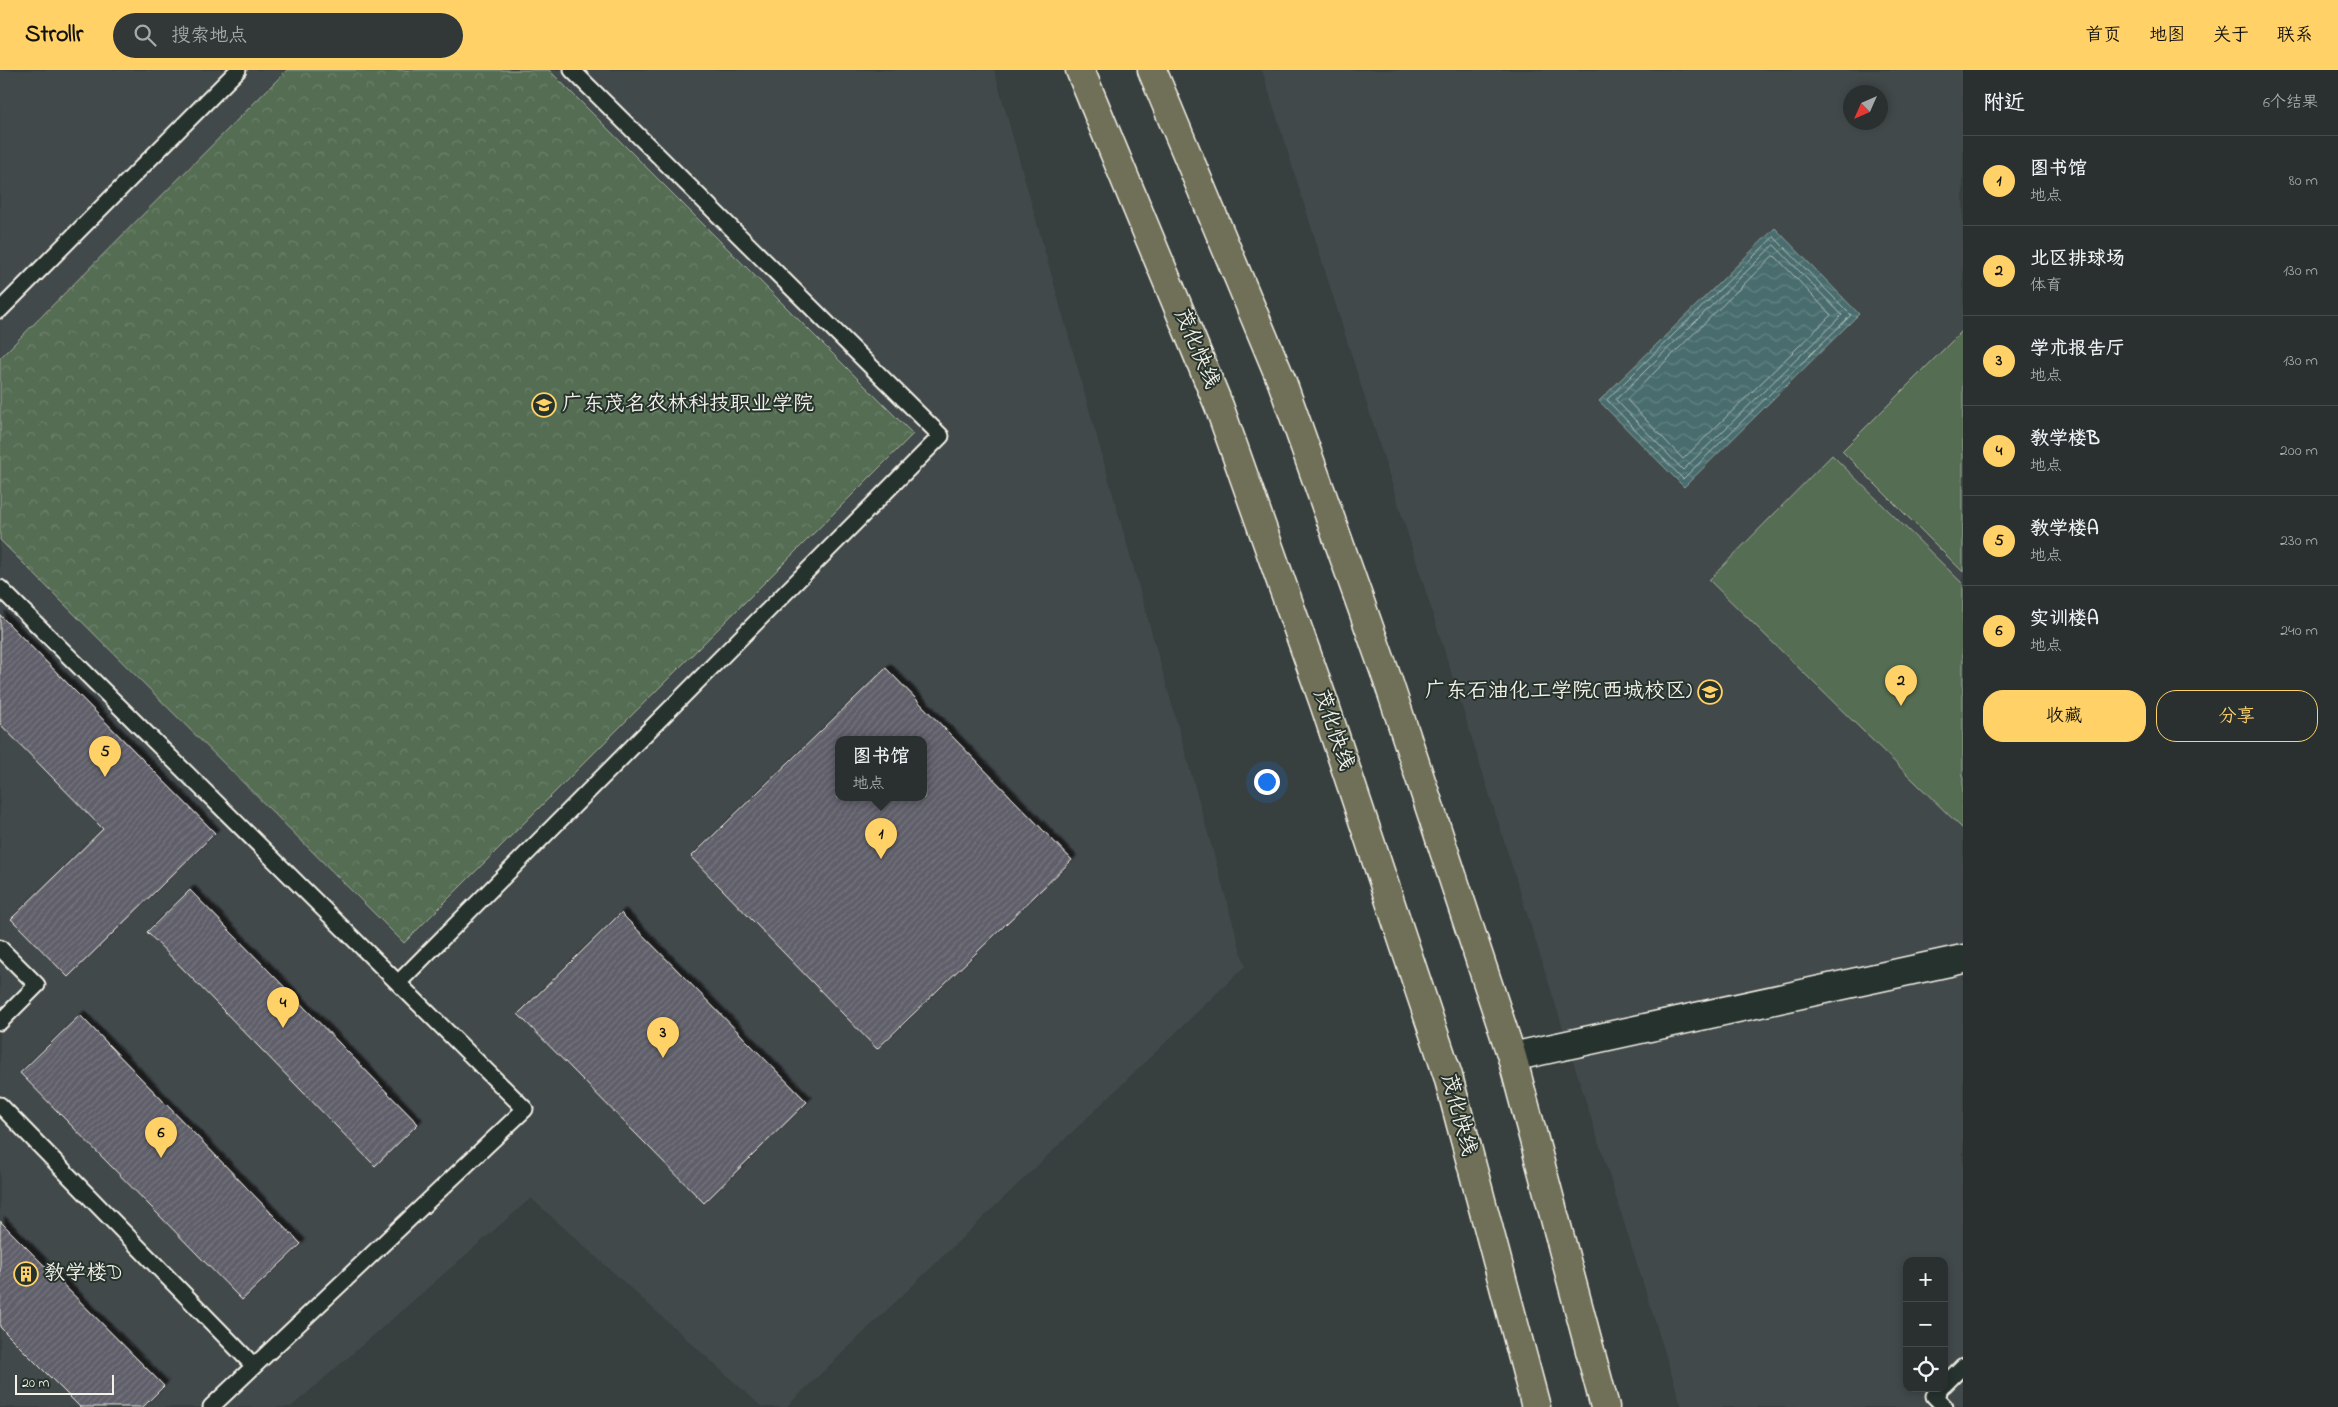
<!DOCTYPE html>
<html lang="zh">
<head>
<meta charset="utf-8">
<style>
	body { margin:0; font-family:"Indie Flower","LXGW WenKai TC",sans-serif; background:#313837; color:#f1f3f6 }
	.controls { position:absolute; right:15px; bottom:15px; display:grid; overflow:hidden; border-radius:10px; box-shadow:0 2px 8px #0003 }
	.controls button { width:45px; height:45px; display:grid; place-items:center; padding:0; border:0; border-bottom:1px solid #454b4b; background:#29302f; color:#f1f3f6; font:25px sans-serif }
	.compass { position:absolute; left:1843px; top:15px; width:45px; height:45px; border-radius:50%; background:#29302f; box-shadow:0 2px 8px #0003; rotate:225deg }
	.scale { position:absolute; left:15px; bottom:12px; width:99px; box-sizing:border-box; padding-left:5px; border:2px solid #f4f1e8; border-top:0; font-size:14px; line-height:18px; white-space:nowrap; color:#f4f1e8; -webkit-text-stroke:4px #26332d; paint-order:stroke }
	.you { position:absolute; left:1266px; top:711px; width:18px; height:18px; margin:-12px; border:4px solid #fff; border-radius:50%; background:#1a73e8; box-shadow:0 0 0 8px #1a73e833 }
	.badge { display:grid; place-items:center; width:32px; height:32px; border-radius:50%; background:#ffd166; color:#111; font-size:16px; font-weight:700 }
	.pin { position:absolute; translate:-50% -41px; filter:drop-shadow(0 1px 2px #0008) }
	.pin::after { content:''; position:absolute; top:26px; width:18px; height:15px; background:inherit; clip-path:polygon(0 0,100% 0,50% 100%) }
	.popup { position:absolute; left:835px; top:666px; width:92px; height:65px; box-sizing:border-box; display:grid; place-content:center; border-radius:10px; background:#29302f; filter:drop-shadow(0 1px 4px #0005); font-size:16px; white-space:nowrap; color:#a5a9aa }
	.popup b { font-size:19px; color:#f1f3f6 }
	.popup::after { content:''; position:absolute; left:50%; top:100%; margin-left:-10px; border:10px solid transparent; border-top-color:#29302f }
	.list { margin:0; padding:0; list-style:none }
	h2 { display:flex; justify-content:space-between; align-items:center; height:65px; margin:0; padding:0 20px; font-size:21px }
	h2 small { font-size:16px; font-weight:400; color:#a5a9aa }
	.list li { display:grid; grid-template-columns:32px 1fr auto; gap:15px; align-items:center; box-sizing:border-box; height:90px; padding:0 20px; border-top:1px solid #454b4b }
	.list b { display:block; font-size:19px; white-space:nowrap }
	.list p { margin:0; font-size:16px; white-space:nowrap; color:#a5a9aa }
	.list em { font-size:16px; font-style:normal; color:#a5a9aa }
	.actions { display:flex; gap:10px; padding:15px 20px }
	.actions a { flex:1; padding:11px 0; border:1px solid #ffd166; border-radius:20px; text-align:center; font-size:18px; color:#ffd166 }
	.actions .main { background:#ffd166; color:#111 }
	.icon { flex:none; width:28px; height:28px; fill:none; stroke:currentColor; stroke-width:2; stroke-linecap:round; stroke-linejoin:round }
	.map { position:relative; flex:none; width:1963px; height:1337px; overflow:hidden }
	header { display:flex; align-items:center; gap:30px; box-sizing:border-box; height:70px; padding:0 25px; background:#ffd166; color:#111 }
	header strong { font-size:24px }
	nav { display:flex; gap:28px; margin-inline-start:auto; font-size:18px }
	.search { width:350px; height:45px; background:#313837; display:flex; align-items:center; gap:12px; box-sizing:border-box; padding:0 18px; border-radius:28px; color:#a5a9aa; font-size:19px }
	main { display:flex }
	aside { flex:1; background:#29302f }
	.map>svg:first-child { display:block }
	.built { fill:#43494c; fill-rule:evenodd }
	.grass { fill:#546d53; stroke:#a4af9e }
	.park { fill:url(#park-crowns); stroke:#a4af9e }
	.water { fill:url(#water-waves); stroke:#8da29f }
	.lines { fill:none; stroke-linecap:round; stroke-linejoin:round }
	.shore { stroke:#b0bcb7; stroke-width:1 }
	.building { fill:url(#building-hatch); stroke:#f4f1e8; fill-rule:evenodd; filter:url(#shadow) }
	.lane-casing { stroke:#f4f1e8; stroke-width:19 }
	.street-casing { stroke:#f4f1e8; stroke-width:31 }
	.highway-casing { stroke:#f4f1e8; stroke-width:31 }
	.lane { stroke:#26332d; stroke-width:15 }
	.street { stroke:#26332d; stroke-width:28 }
	.highway { stroke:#706f59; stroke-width:28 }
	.labels { text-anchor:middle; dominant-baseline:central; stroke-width:4; stroke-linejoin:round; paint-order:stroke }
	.street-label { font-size:21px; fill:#f4f1e8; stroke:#26332d }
	.poi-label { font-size:21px; fill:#f4f1e8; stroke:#26332d; text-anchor:start }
</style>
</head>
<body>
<header>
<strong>Strollr</strong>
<div class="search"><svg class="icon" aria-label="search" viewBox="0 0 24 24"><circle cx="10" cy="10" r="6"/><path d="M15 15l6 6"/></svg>搜索地点</div>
<nav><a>首页</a><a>地图</a><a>关于</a><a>联系</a></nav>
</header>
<main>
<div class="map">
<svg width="1963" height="1337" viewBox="0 0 1963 1337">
	<defs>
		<pattern id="park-crowns" width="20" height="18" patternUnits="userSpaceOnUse" patternTransform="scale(1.25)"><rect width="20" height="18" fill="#546d53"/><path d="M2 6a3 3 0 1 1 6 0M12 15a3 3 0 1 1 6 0" fill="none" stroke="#6d826c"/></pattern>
		<pattern id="water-waves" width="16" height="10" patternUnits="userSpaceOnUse" patternTransform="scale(1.25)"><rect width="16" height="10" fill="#496d6e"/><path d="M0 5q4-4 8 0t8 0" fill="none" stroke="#648283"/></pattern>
		<pattern id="building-hatch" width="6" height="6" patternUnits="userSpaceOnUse" patternTransform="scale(1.25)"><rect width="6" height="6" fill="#5f5e6a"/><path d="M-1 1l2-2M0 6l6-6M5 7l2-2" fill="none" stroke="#77767f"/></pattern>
		<filter id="shadow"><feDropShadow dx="4.5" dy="-4.5" stdDeviation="1" flood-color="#0009"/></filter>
	</defs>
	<rect width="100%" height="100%" fill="#37403f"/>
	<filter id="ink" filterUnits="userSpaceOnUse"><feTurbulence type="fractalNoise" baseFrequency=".02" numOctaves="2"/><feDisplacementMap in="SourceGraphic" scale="10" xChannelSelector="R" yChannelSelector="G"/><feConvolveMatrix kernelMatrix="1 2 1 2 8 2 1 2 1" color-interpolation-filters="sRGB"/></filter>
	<g filter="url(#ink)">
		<!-- built -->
		<path class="built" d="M0,0h994l251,896 -459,441h-24l-231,-209 -240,209h-291zM838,670h86v58h-86z
			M1262,0h701v1337h-281zM1850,22h30v30h-30zM1907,1191h37v127h-37z"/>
		<!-- grass -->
		<path class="grass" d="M1963,260v242l-121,-121z
			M1832,385l131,129v245l-254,-249z"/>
		<!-- park -->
		<path class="park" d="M287,0h262l364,364 -509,509 -404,-403v-182z"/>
		<!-- water -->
		<path class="water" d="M1775,158l84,86 -175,173 -85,-86z"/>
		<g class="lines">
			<!-- shore -->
			<path class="shore" d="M1774,167l77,78 -168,164 -76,-79z
				M1774,175l68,70 -159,155 -67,-70z
				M1773,186l3,1 55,58 -148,144 -56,-59z"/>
		</g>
		<!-- building -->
		<path class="building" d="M0,545l215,218 -147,144 -57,-58 92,-90 -103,-105z
			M886,598l186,192 -195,189 -186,-192zM838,670h86v58h-86z
			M190,820l228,234 -43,42 -228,-234z
			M621,843l186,189 -103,101 -186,-189z
			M80,945l221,229 -59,56 -222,-227z
			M0,1151l164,165 -21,21h-63l-80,-80z"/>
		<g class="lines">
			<!-- lane casing -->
			<g class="lane-casing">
				<path id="lane" d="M0,240l238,-240
					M0,518l398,395 543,-547 -369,-366
					M0,878l37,37 -37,37
					M0,1035l254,261
					M1944,1315l19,-19
					M1941,1318l-7,8 11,11
					M211,1337l314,-298 -127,-126"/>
			</g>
			<!-- street casing -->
			<g class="street-casing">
				<path id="street" d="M1512,987l451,-98"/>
			</g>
			<!-- highway casing -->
			<g class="highway-casing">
				<path id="highway" d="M1080,0l139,336 105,297 124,373 88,331
					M1152,0l130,312 106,299 124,376 93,350"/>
			</g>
			<!-- lane -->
			<use href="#lane" class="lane"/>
			<!-- street -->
			<use href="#street" class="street"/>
			<!-- highway -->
			<use href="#highway" class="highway"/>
		</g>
	</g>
	<!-- icons -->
	<defs>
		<g id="university-ring" transform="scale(1.25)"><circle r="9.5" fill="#26332d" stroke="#ffd166" stroke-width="1.5"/><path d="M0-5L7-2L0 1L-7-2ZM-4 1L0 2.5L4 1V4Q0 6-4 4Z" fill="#ffd166"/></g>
		<g id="building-ring" transform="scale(1.25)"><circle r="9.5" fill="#26332d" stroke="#ffd166" stroke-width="1.5"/><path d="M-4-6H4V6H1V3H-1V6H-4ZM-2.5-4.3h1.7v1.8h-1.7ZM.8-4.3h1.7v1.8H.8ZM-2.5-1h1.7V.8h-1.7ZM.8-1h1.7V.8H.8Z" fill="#ffd166"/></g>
	</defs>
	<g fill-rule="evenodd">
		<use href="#university-ring" x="544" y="335"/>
		<use href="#university-ring" x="1710" y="622"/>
		<use href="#building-ring" x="26" y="1204"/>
	</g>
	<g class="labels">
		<!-- street labels -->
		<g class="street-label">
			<text transform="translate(1196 279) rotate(67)">茂化快线</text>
			<text transform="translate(1333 660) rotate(71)">茂化快线</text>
			<text transform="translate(1458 1045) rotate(75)">茂化快线</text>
		</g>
		<!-- poi labels -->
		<g class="poi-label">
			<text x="562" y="335">广东茂名农林科技职业学院</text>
			<text x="1692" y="622" text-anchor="end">广东石油化工学院(西城校区)</text>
			<text x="44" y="1204">教学楼D</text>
		</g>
	</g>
</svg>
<div class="controls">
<button>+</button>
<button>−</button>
<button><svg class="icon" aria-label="locate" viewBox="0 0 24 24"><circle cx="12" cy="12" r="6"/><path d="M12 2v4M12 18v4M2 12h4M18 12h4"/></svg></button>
</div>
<svg class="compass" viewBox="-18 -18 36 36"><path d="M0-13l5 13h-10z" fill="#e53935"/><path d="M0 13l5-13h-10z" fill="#a5a9aa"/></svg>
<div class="scale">20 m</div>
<div class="you"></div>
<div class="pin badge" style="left:881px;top:789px">1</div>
<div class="popup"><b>图书馆</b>地点</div>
<div class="pin badge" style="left:1901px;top:636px">2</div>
<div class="pin badge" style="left:663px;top:988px">3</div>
<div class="pin badge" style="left:283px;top:958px">4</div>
<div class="pin badge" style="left:105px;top:707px">5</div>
<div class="pin badge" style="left:161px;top:1088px">6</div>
</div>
<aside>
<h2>附近<small>6个结果</small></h2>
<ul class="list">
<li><span class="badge">1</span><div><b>图书馆</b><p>地点</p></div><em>80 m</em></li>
<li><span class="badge">2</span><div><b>北区排球场</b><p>体育</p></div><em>130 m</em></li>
<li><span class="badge">3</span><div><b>学术报告厅</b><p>地点</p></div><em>130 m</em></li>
<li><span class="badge">4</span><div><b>教学楼B</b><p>地点</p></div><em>200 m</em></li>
<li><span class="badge">5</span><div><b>教学楼A</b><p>地点</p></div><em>230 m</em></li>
<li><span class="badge">6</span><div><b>实训楼A</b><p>地点</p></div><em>240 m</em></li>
</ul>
<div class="actions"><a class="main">收藏</a><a>分享</a></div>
</aside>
</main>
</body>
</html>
